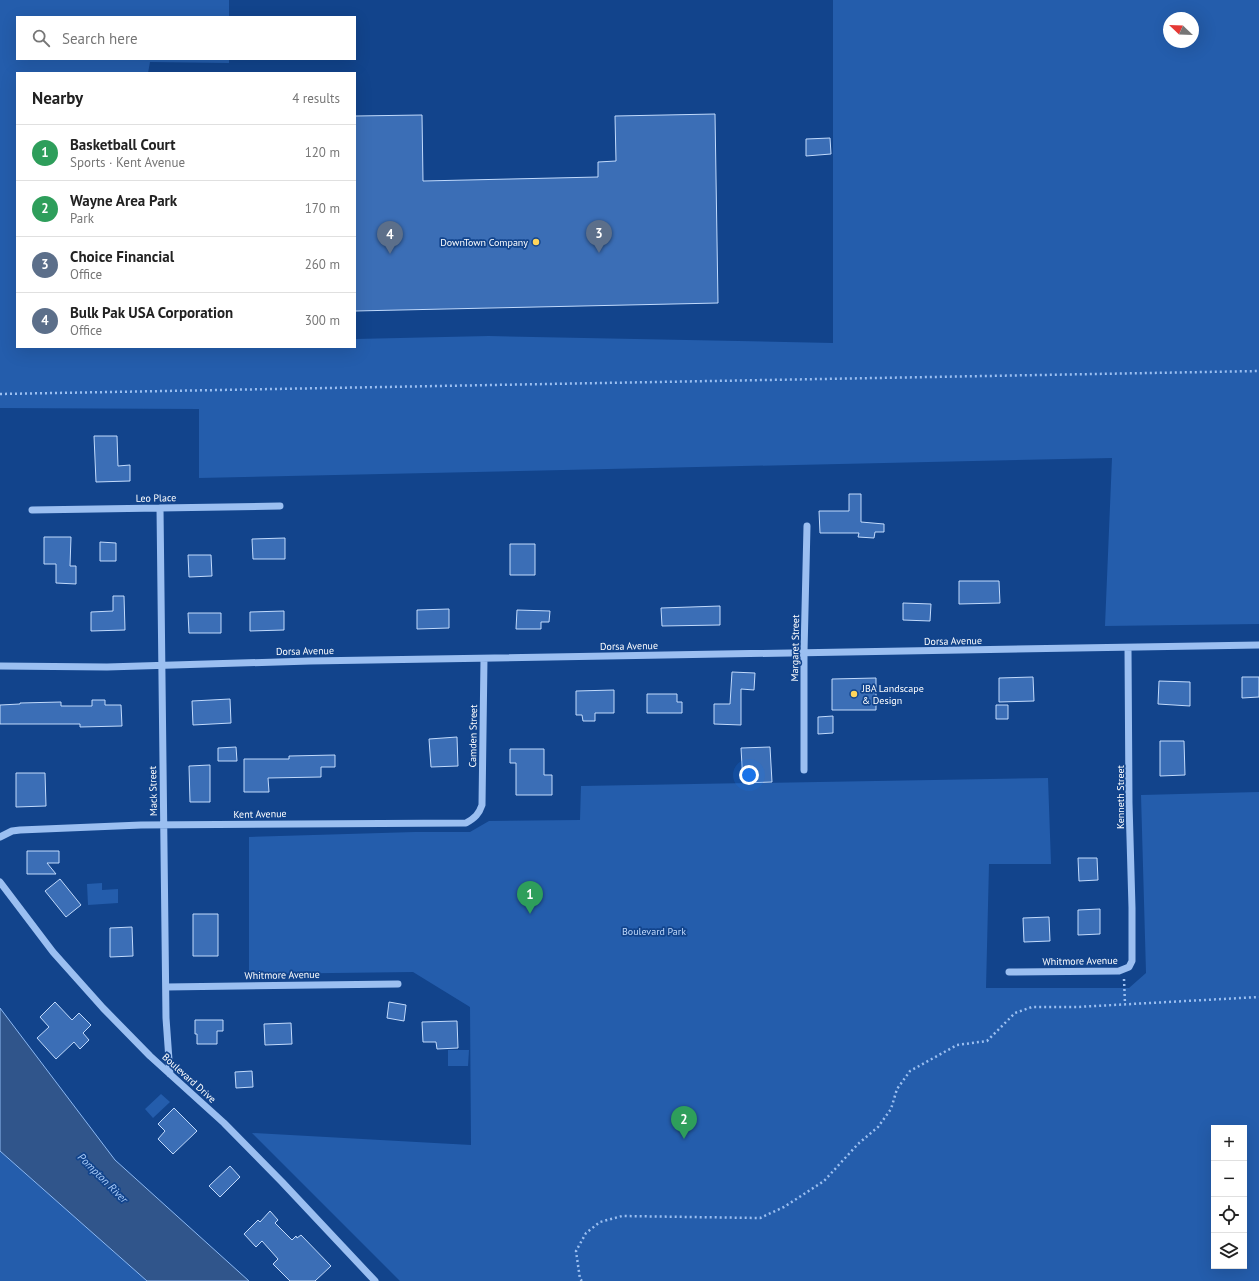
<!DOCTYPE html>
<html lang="en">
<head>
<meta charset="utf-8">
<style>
	body { margin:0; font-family:"PT Sans",sans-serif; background:#f6f6f6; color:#222 }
	.controls { position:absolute; right:12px; bottom:12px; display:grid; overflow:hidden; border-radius:0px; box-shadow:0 4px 16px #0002 }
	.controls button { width:36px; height:36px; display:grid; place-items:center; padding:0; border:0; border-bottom:1px solid #e0e0e0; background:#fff; color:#222; font:20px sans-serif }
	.compass { position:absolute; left:1163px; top:12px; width:36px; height:36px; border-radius:50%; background:#fff; box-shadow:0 4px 16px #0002; rotate:293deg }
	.you { position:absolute; left:749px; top:775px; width:14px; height:14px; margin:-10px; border:3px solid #fff; border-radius:50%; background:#1a73e8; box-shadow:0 0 0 6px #1a73e833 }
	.badge { display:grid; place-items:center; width:26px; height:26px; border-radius:50%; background:#85733c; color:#fff; font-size:13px; font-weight:700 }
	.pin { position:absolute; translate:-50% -33px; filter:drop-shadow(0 1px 2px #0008) }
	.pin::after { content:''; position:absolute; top:21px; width:14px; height:12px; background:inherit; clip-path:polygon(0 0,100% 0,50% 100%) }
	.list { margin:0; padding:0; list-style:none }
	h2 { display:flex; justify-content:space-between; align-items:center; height:52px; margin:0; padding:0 16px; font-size:17px }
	h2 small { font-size:13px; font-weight:400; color:#767676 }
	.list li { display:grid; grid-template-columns:26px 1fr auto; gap:12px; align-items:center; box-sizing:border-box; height:56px; padding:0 16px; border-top:1px solid #e0e0e0 }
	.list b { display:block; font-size:15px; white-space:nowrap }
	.list p { margin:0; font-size:13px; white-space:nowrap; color:#767676 }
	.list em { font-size:13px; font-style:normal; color:#767676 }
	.icon { flex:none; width:22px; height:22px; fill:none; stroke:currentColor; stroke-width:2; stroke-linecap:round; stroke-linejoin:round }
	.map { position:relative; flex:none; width:1259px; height:1281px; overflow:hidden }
	.search { position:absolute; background:#fff; box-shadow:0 4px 16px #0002; left:16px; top:16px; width:340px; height:44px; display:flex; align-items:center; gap:10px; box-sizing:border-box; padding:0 14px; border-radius:0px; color:#767676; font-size:15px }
	.panel { position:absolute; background:#fff; box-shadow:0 4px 16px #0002; left:16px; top:72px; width:340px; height:276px; border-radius:0px }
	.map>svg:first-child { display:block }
	.green { fill:#245dac; fill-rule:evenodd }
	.water { fill:#30558b; stroke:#8cb9f4 }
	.building { fill:#3b6eb6; stroke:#c1dafc }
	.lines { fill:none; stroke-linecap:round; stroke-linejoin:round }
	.path { stroke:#9bbff1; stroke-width:2.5; stroke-dasharray:2 3; stroke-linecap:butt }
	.minor { stroke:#9bbff1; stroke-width:7 }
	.poi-dot { fill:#ffd55b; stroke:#12448c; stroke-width:1.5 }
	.labels { text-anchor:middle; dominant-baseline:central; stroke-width:3.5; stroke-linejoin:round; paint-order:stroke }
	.poi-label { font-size:10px; fill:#fff; stroke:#12448c; text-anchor:end }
	.street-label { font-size:10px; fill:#fff; stroke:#12448c }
	.park-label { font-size:10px; fill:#c1dafc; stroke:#12448c }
	.water-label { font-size:11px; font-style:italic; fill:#a6c9f8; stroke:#12448c }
</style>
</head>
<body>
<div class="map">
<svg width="1259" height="1281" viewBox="0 0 1259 1281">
	<rect width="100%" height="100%" fill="#12448c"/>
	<!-- green -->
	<path class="green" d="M0,0h229v17h-212v42h212v4l-79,-1 -2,11h-131v274h338v-8l134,-3 344,7v-343h426v624l-154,2 7,-168 -913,20v-69l-199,-1zM1169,18h24v24h-24z
		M1048,778l3,86h-62l-3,124h143l17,-15 -5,-178 118,-3v489h-859l-148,-148 219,12 -1,-138 -57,-35 -164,2v-137l166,-5h55l19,-11 91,-1 1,-34zM1214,1128h30v138h-30z
		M102,883v7l16,-1v14l-30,2 -1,-21z
		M448,1050h21l-1,16h-20z
		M161,1094l9,8 -17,16 -8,-9z
		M0,1151l147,130h-147z"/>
	<!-- water -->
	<path class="water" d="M0,1008l115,152 134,121h-102l-147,-130z"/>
	<!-- building -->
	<path class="building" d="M715,114l3,189 -363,8v-195l67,-1 1,66 175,-4v-15l18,-1 -1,-45z
		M830,138l1,16 -25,2v-17z
		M94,436h23l1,30 12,-1v16l-34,1z
		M849,494h12v28l23,2v8h-9l-1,6 -16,-1 1,-4h-39l-1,-22h30z
		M44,537h27l-1,29h6v18l-20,-1v-19h-12z
		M285,538v21h-32l-1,-20z
		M100,542l16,1v18h-16z
		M510,544h25v31h-25z
		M188,555h23l1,21 -23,1z
		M959,581h40l1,22 -41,1z
		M113,596h11l1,34 -34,1v-19l22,-1z
		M903,603l28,1 -1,17 -27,-1z
		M720,606v19l-58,1 -1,-18z
		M449,609v19l-32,1v-19z
		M517,610l33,1 -1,11h-8v7h-25z
		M284,611v19l-34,1v-19z
		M188,613h33v20h-32z
		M732,672l23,1 -1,17 -13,-1v36l-27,-1v-20h16z
		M1033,677l1,24 -35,1v-24z
		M1242,677h17v20l-17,1z
		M876,678v32h-44v-31z
		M1159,681l31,1v24l-32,-2z
		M614,690v23h-19v8h-12l-1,-6h-6v-24z
		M647,694h30v8h5v11h-35z
		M230,699l1,24 -38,2 -1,-24z
		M92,700h13v5h16l1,21 -42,1v-3h-80v-19l20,-1v-1l41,-1v4h31z
		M996,705h12v14h-12z
		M833,716v17l-15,1v-17z
		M457,737l1,29 -27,1 -2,-28z
		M1160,741h24l1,34 -25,1z
		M236,747l1,14h-19v-13z
		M770,747l2,35 -29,1 -2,-35z
		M510,749h34v26h8v20h-36v-32h-6z
		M335,755v12h-14v10l-53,1 1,14h-25v-33h45v-3z
		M210,765v37h-20l-1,-36z
		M16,773h29l1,33 -30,1z
		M27,851h32v12h-12l9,11h-29z
		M1078,858h19l1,22 -19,1z
		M60,879l21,26 -15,12 -21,-26z
		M1100,909v25l-22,1v-25z
		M193,914h25v42h-25z
		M1049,917l1,24 -26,1 -1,-24z
		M132,927l1,29 -23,1v-29z
		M55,1002l17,18 7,-7 12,12 -8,8 6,7 -9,9 -6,-7 -18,17 -19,-21 12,-11 -9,-10z
		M389,1002l17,3 -2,16 -17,-3z
		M195,1020h28v11h-6v13h-20v-10h-2z
		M457,1021l1,27 -21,1 -1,-7h-13l-1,-20z
		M291,1023l1,21 -27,1 -1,-21z
		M252,1071l1,16 -17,1 -1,-16z
		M174,1108l23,23 -24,23 -15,-15 7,-8 -7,-7z
		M230,1166l10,11 -20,20 -11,-11z
		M270,1211l8,9 -3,3 17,17 4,-4 1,2 4,-3 30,31 -16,15h-25l-17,-17 5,-5 -16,-18 -6,6 -12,-13 14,-14 2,2z"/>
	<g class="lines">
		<!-- path -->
		<path class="path" d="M0,394l1259,-23
			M1124,979l1,25
			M582,1281l-2,-2 -4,-28 10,-18 14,-11 22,-6 138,2 24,-11 40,-26 34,-37 20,-17 13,-18 6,-20 13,-18 47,-26 30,-4 28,-28 17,-6h45l182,-10"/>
		<!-- minor -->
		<path class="minor" d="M160,508l6,510 4,56
			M32,510l248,-4
			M0,666l107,1 203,-6 949,-16
			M804,770v-118l3,-126
			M0,837l12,-6 8,-1 121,-5 325,-2c9,-5 13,-9 16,-18l2,-146
			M0,882l53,70 50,56 47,48 74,67 58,59 93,99
			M1009,972l110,-1 10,-4 3,-6v-53l-3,-105 -1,-155
			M166,987l232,-3"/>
	</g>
	<!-- markers -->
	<g class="poi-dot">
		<circle cx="536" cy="242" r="4"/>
		<circle cx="854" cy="694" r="4"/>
	</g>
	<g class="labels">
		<!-- poi labels -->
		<g class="poi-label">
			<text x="528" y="242">DownTown Company</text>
			<text x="862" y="688" text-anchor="start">JBA Landscape<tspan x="862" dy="12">&amp; Design</tspan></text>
		</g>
		<!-- street labels -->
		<g class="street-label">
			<text transform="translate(156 498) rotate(-1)">Leo Place</text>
			<text transform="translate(953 641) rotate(-1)">Dorsa Avenue</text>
			<text transform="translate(629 646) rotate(-1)">Dorsa Avenue</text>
			<text transform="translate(795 648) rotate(-89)">Margaret Street</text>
			<text transform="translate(305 651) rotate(-1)">Dorsa Avenue</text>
			<text transform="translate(473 736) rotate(-89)">Camden Street</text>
			<text transform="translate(153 791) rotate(-91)">Mack Street</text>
			<text transform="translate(1120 797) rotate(-90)">Kenneth Street</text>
			<text transform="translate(260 814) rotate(-1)">Kent Avenue</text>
			<text transform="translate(1080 961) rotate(-1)">Whitmore Avenue</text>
			<text transform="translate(282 975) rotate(-1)">Whitmore Avenue</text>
			<text transform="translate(189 1078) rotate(42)">Boulevard Drive</text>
		</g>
		<!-- park labels -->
		<g class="park-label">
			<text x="654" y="931">Boulevard Park</text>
		</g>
		<!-- water labels -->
		<g class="water-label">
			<text transform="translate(103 1178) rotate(45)">Pompton River</text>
		</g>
	</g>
</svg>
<div class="controls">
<button>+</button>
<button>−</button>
<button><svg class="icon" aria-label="locate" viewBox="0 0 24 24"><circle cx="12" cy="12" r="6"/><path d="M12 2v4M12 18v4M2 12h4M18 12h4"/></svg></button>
<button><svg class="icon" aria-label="layers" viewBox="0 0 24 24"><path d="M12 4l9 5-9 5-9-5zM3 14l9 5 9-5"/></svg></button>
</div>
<svg class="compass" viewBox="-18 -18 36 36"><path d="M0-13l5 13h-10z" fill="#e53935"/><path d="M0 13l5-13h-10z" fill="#767676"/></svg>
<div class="you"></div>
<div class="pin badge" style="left:530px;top:914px;background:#2e9e5b">1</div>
<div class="pin badge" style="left:684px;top:1139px;background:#2e9e5b">2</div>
<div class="pin badge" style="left:599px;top:253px;background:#5c6f8a">3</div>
<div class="pin badge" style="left:390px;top:254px;background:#5c6f8a">4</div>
<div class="search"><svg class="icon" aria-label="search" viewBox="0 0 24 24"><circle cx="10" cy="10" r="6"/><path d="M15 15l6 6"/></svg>Search here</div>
<section class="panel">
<h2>Nearby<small>4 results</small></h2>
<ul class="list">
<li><span class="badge" style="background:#2e9e5b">1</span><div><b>Basketball Court</b><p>Sports · Kent Avenue</p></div><em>120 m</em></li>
<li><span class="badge" style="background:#2e9e5b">2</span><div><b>Wayne Area Park</b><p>Park</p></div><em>170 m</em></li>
<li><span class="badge" style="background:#5c6f8a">3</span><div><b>Choice Financial</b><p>Office</p></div><em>260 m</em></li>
<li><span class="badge" style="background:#5c6f8a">4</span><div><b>Bulk Pak USA Corporation</b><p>Office</p></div><em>300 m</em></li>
</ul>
</section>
</div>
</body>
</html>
